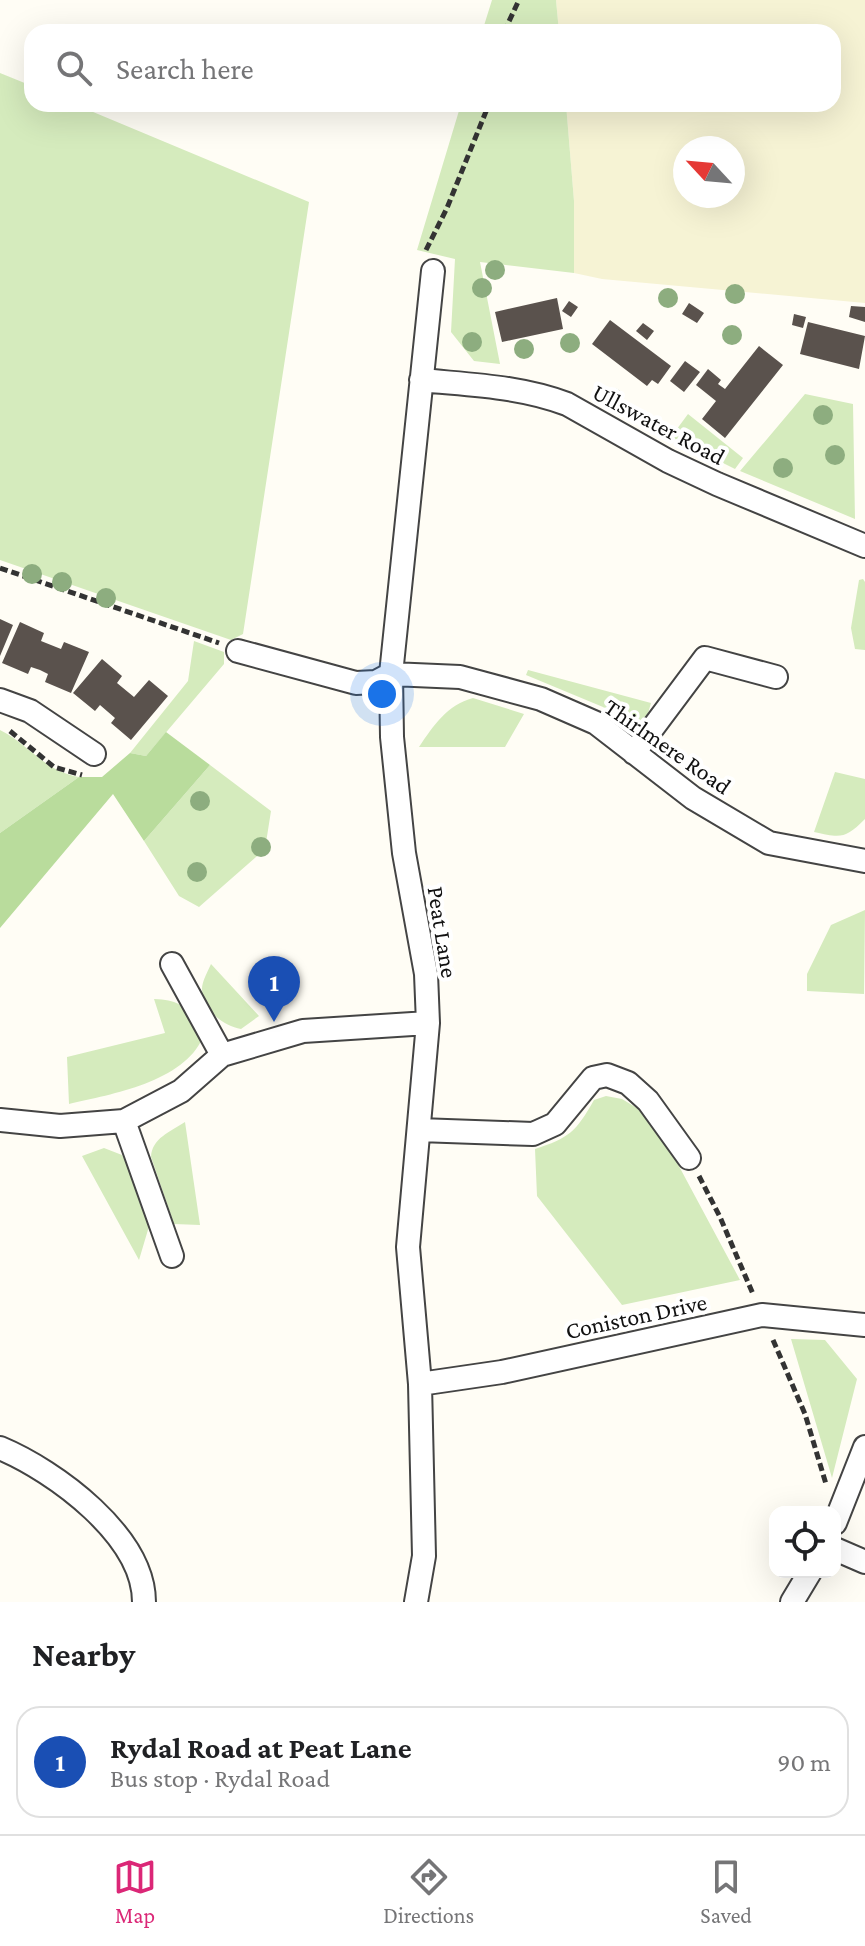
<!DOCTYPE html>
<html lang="en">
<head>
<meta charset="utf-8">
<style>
	body { margin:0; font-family:"Crimson Pro",serif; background:#f2f2f2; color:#202124 }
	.controls { position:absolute; right:24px; bottom:24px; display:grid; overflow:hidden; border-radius:16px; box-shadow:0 8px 32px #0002 }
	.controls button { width:72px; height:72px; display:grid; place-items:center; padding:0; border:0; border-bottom:2px solid #e0e0e0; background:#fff; color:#202124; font:40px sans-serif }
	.compass { position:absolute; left:673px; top:136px; width:72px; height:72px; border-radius:50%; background:#fff; box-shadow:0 8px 32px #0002; rotate:296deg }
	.you { position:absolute; left:382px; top:694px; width:28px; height:28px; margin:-20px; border:6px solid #fff; border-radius:50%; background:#1a73e8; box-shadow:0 0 0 12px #1a73e833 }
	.badge { display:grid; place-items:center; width:52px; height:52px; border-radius:50%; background:#db2777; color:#fff; font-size:26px; font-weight:700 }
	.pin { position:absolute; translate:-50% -66px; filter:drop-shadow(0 2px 4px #0008) }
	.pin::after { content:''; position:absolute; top:42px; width:28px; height:24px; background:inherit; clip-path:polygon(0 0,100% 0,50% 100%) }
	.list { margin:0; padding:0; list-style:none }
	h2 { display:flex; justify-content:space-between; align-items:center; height:104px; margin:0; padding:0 32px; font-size:34px }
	h2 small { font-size:26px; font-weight:400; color:#757577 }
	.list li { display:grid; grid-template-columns:52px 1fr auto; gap:24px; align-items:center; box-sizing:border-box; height:112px; margin:0 16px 16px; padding:0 16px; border:2px solid #e0e0e0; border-radius:24px }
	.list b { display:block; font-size:30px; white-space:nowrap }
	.list p { margin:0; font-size:26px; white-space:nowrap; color:#757577 }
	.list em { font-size:26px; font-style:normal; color:#757577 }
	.icon { flex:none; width:44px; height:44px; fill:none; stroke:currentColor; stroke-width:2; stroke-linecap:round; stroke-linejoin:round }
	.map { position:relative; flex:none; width:865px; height:1602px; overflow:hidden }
	.search { position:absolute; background:#fff; box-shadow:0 8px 32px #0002; left:24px; right:24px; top:24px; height:88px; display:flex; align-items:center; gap:20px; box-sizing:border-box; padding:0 28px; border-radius:24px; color:#757577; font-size:30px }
	.sheet { height:232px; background:#fff }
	nav { display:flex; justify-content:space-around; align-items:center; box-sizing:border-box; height:112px; border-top:2px solid #e0e0e0; background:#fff; font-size:22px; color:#757577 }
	nav a { display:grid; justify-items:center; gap:4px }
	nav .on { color:#db2777 }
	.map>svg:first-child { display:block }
	.farmland { fill:#f6f3d4; fill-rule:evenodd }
	.green { fill:#d5ebbd }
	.forest { fill:#b9dc9c }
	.building { fill:#5a524d }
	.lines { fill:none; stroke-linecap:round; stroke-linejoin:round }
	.street-casing { stroke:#444; stroke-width:26 }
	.path { stroke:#333; stroke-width:5; stroke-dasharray:8 4; stroke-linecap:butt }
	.street { stroke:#fff; stroke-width:22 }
	.tree { fill:#8dad7f }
	.labels { text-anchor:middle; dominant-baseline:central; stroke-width:8; stroke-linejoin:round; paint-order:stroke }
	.street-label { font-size:24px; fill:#111; stroke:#fff }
</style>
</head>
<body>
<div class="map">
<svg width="865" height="1602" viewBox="0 0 865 1602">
	<rect width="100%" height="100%" fill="#fffdf5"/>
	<!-- farmland -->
	<path class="farmland" d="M556,0h309v303l-263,-24 -28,-6v-72l-8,-97h267v-72h-274zM685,148h48v48h-48z"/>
	<!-- green -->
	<path class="green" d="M492,0h64l3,32h-77z
		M0,73l32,13v18h42l235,98 -66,432 -12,6 -231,-80z
		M461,104h105l8,97v72l-94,-11 20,102 -26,-3 -23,-29 4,-73 -38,-9z
		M805,394l48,10 2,115 -115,-48z
		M688,414l55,44 -8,11 -64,-32z
		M863,579l2,3v68l-10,-1 -4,-21 8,-48z
		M194,641l30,11v12l-78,92 -16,-3 58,-72z
		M528,670l123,33 -4,14 -11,12 -33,-22 -77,-32z
		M473,698l51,16 -19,33h-86c15,-22 28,-42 54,-49z
		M0,730c30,15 44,41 79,47l-79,56z
		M210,765l61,46 -6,38 -66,58 -20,-11 -35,-55z
		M835,772l30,7v40c-20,20 -24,19 -51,13z
		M865,910l-1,84 -57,-3v-17l24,-49z
		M211,964l48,52 -18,13c-18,-3 -39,-20 -39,-40 0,-8 6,-18 9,-25z
		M154,999c32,1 34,12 49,38 -19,45 -91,57 -134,67l-2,-47 98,-24z
		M606,1096l16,3 20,12 31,44 67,125 -118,25 -85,-109 -2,-47c34,-11 41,-17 59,-49z
		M185,1122l15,103 -26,-1 -23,-67c1,-19 19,-25 34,-35z
		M104,1148l18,7 8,14 20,54 -11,37 -57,-104z
		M791,1339l34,1 32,39 -25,99z"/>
	<!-- forest -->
	<path class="forest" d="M166,732l44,33 -66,76 -31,-47 -113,134v-95l79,-56h23l28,-24 16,3z"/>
	<!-- building -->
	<path class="building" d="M557,298l6,31 -61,13 -7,-30z
		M569,301l9,6 -7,10 -9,-6z
		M689,303l15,10 -7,10 -15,-9z
		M851,306l14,1v15l-16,-5z
		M794,314l12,3 -3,11 -11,-3z
		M610,320l61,46 -13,18 -6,-4 -5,6 -55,-42z
		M808,322l57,14 -6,33 -59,-15z
		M643,323l11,8 -7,9 -11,-9z
		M759,346l24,19 -58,73 -23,-19 14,-18 -20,-16 12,-16 13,11 -3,4 7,5z
		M685,361l15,11 -16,20 -14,-11z
		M0,619l13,6 -13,31z
		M20,622l24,11 -3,8 20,8 3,-7 25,10 -18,41 -26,-11 3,-8 -8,-4 -9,-3 -3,7 -26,-11z
		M102,659l20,17 -5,7 17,14 15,-17 19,16 -37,44 -20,-17 4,-5 -15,-13 -5,6 -22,-18z"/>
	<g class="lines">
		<!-- street casing -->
		<g class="street-casing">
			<path id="street" d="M421,380c49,5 99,6 146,24l101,57 49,23 148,62
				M238,651l118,32 20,-1 15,-8 69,3 81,22 55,24 97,75 76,45 96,18
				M0,700l30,11 64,43
				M634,753l71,-95 71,19
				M172,964l50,91
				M0,1120l60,6 64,-5 57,-30 41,-36 81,-24 125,-8
				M124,1121l48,135
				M419,1130l114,4 22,-10 38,-46 14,-3 21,8 20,18 41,57
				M420,1384l82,-12 260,-57 103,10
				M0,1448c55,23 144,88 144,154
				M835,1523l30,-76
				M835,1549l30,13
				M416,1602l8,-46 -4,-172 -12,-137 20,-224 -2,-49 -22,-121 -12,-116 -1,-63 42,-403
				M792,1602l18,-30"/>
		</g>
		<!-- path -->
		<path class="path" d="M504,32l15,-32
			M426,250l21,-42 42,-104
			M0,568l219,75
			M10,731l44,36 28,8
			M699,1176l21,41 33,77
			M773,1340l32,74 21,70"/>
		<!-- street -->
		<use href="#street" class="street"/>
	</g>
	<!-- trees -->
	<g class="tree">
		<circle cx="495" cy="270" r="10"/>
		<circle cx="482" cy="288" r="10"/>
		<circle cx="735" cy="294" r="10"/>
		<circle cx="668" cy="298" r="10"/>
		<circle cx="732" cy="335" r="10"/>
		<circle cx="472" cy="342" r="10"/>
		<circle cx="570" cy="343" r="10"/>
		<circle cx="524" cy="349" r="10"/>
		<circle cx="613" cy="398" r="10"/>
		<circle cx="823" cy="415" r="10"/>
		<circle cx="835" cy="455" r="10"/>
		<circle cx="783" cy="468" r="10"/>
		<circle cx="32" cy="574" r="10"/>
		<circle cx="62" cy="582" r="10"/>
		<circle cx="106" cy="598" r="10"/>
		<circle cx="200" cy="801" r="10"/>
		<circle cx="261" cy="847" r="10"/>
		<circle cx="197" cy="872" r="10"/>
	</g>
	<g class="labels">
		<!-- street labels -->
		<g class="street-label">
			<text transform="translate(659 424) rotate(28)">Ullswater Road</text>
			<text transform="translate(668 746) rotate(35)">Thirlmere Road</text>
			<text transform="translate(443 932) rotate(81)">Peat Lane</text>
			<text transform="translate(636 1316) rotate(-12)">Coniston Drive</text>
		</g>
	</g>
</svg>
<div class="controls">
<button><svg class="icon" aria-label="locate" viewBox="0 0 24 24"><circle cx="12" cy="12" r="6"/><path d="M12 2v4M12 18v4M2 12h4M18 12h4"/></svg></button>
</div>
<svg class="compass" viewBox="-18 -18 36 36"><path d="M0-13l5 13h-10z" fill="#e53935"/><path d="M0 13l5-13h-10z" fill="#757577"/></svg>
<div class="you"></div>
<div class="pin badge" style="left:274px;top:1022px;background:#1a4fb4">1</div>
<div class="search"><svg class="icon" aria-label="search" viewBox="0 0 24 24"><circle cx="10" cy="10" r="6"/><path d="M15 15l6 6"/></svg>Search here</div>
</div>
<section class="sheet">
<h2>Nearby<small></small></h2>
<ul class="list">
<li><span class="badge" style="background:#1a4fb4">1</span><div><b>Rydal Road at Peat Lane</b><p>Bus stop · Rydal Road</p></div><em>90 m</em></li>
</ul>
</section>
<nav>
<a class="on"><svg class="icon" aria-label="map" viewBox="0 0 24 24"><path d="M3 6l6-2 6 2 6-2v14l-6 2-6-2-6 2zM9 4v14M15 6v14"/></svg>Map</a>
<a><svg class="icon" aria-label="directions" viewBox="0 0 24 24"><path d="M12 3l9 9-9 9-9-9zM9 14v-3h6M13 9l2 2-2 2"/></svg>Directions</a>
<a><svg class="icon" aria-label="saved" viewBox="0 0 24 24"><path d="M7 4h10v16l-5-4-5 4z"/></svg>Saved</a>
</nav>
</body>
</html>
